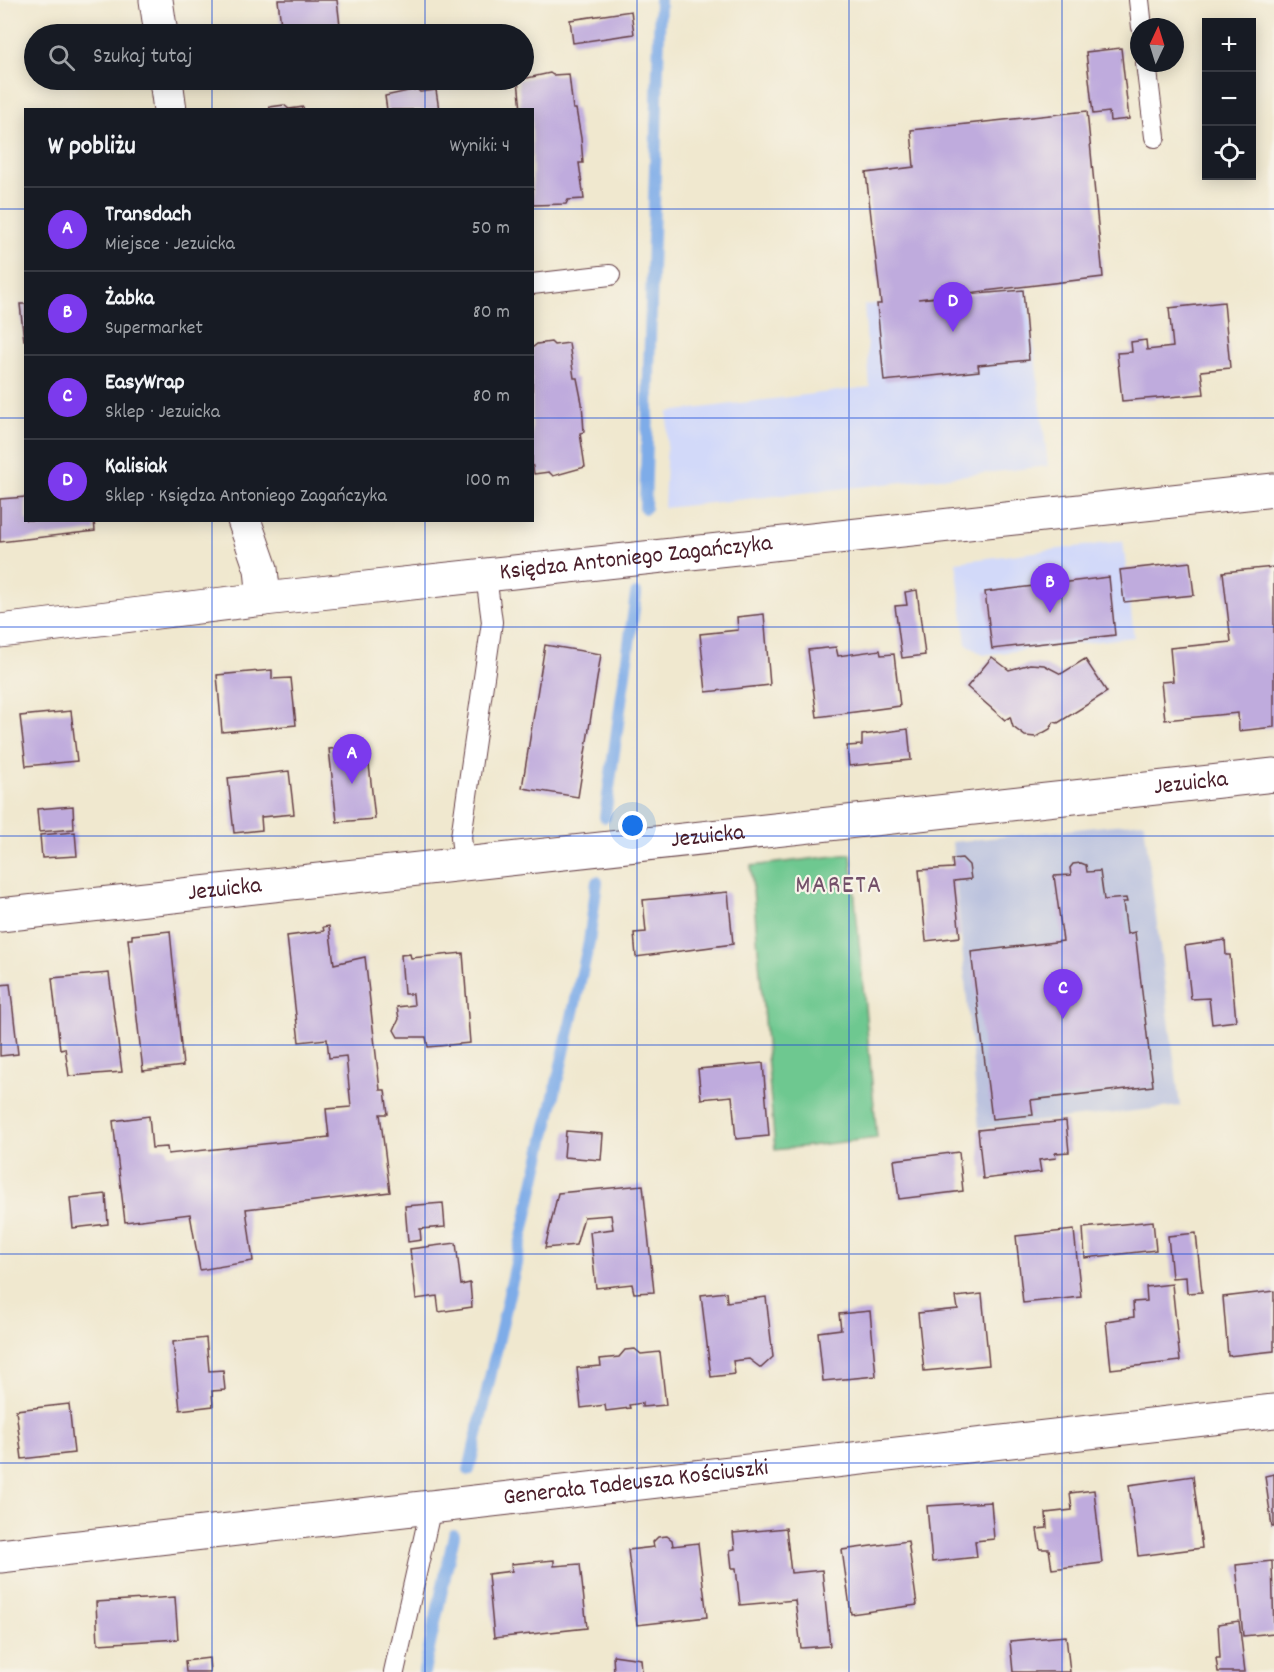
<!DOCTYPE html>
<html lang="pl">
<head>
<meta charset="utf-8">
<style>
	body { margin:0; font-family:Dekko,sans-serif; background:#20242c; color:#f1f3f6 }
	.controls { position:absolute; right:18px; top:18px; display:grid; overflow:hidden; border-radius:0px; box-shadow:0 3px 15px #0003 }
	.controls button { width:54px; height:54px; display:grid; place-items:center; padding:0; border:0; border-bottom:2px solid #363941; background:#171b24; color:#f1f3f6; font:30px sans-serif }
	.compass { position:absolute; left:1130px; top:18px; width:54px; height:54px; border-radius:50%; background:#171b24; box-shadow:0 3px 15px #0003; rotate:4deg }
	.you { position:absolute; left:633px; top:826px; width:21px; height:21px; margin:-15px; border:4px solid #fff; border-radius:50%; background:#1a73e8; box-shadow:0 0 0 9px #1a73e833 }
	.badge { display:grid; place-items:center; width:39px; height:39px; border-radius:50%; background:#7c3aed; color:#fff; font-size:20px; font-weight:700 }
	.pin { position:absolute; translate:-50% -50px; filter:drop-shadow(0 2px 3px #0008) }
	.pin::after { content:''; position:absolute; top:32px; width:21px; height:18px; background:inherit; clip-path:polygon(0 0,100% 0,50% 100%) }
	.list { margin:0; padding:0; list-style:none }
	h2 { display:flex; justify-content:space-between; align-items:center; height:78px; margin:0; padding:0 24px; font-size:26px }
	h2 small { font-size:20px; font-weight:400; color:#9ea1a6 }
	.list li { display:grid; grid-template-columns:39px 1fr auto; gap:18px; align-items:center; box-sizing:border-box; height:84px; padding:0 24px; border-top:2px solid #363941 }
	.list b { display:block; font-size:22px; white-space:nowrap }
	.list p { margin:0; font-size:20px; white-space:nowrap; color:#9ea1a6 }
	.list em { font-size:20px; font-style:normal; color:#9ea1a6 }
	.icon { flex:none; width:33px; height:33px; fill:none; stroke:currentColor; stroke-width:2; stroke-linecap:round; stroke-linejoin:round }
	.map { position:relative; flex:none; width:1274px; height:1672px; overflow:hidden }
	.search { position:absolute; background:#171b24; box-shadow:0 3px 15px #0003; left:24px; top:24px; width:510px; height:66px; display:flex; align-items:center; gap:15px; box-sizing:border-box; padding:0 21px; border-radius:33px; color:#9ea1a6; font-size:22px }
	.panel { position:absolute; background:#171b24; box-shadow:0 3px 15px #0003; left:24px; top:108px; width:510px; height:414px; border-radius:0px }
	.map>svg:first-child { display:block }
	.built { fill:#d2d9f9 }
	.industrial { fill:#bcc3de }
	.green { fill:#6ec890; stroke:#5c745e; stroke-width:1.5 }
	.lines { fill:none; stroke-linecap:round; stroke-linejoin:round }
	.stream { stroke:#7eace8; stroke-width:12 }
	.building { fill:#bfabdd }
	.lane-casing { stroke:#633d44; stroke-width:22 }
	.street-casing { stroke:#633d44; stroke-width:35 }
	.secondary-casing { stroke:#633d44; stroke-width:35 }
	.lane { stroke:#fff; stroke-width:20 }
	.street { stroke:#fff; stroke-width:33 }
	.secondary { stroke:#fff; stroke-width:33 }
	.grid { fill:none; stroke:#1d4ed8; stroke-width:1.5; stroke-opacity:0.55 }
	.labels { text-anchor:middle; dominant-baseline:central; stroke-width:4.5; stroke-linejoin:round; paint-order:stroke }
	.street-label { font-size:24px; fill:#4a1f2b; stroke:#f7f3e8 }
	.neighbourhood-label { font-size:26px; letter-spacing:1.5px; fill:#735069; stroke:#f7f3e8 }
</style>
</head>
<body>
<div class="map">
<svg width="1274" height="1672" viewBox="0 0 1274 1672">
	<rect width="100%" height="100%" fill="#f7f3e8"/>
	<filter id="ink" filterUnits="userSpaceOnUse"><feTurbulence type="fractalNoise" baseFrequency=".0167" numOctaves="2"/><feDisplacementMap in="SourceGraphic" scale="12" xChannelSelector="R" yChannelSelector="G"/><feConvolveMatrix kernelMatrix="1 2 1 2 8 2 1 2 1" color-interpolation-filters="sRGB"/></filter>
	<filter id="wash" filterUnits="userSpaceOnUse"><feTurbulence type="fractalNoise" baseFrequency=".008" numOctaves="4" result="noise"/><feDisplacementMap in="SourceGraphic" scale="24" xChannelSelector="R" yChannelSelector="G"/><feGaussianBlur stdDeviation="1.35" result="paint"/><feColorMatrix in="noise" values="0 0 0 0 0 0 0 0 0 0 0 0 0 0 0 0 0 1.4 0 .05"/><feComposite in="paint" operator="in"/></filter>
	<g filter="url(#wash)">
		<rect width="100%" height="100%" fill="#f0e8cf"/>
		<!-- built -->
		<path class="built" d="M1027,288l21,178 -384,42 4,-96 202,-25 -6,-82z
			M1123,541l11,96 -151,18 -17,-11 -10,-82z"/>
		<!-- industrial -->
		<path class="industrial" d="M1144,822l36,284 -201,22 -27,-286z"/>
		<!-- green -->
		<path class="green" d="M851,854l26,284 -102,12 -24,-284z"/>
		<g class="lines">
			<!-- stream -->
			<path class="stream" d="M645,508l15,-508
				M605,817l31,-223
				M469,1470l120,-528 8,-60
				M424,1672l30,-137"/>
		</g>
		<g id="blocks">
			<!-- building -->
			<path class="building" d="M278,0h59l4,34h-59z
				M631,11l3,23 -61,9 -3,-23z
				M1121,48l8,71 -19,2 -1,-9 -16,2 -7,-62z
				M550,73l3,2 16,-1 4,35h3l5,29 2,25h-4l5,36 -16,1 -2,4 -33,1 -1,-95h-11l-3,-30z
				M417,89l3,3 16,-2 3,20h-52l-2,-14z
				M284,105l5,4 14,-2 1,3h-35l1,-3z
				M1087,111l16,166 -185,22 105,-9 6,70 -51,5 1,6 -95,10 -7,-77h4l-15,-131 48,-6 -3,-37z
				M1224,302l6,66 -29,3 3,23 -82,7 -5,-48 15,-1 -1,-10 15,-2 1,10 26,-3 -4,-39z
				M20,304h6v36h-2z
				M551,342l3,3 15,-2 5,35h3l5,25 2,29 -4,1 5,34 -32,9 -4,-4 -15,2 -2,-12v-114l5,-4z
				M26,497v23h68l1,11 -95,11v-43z
				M1190,562l4,33 -70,7 -4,-32z
				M1274,567v160l-35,4 -1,-18 -73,7 -4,-38 12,-1 -3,-33 61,-6 -8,-70z
				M1109,577l6,58 -123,14 -7,-57z
				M917,590l8,65 -23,3 -7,-52 12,-1 -2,-13z
				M764,614l6,71 -64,7 -6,-58 38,-4 -1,-13z
				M545,645l56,9 -23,143 -56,-9z
				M836,647l2,9 42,-6 1,5 13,-1 6,52 -83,11 -9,-67z
				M992,657l17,13 21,-6 14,1 17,9 24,-15 22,33 -49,31 -4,-1 -4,7 -14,8 -11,-1 -12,-9 -3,-10 -5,3 -38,-33z
				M272,670v9l19,-1 5,47 -74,7 -5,-57z
				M71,711l6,50 -51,5 -6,-50z
				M908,729l3,31 -62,6 -2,-20 15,-1v-10z
				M367,746l8,73 -38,3 -8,-73z
				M289,771l5,43 -33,3 1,13 -28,3 -6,-55z
				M73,806l1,23 -35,3 -2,-23z
				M75,832l2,24 -35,2 -2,-23z
				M962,858l7,7 2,14 -17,2 6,56 -34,4 -7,-71 34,-2 -1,-9z
				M1081,863l5,2 1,7 13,-1 4,29 22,-2 1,4h-4l4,32 8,-2 18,154 -122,14 2,15 -41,4 -21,-167 92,-11 -9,-65 17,-1 -1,-7 3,-4z
				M728,892l5,52 -97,13 -2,-24 12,-1 -3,-32z
				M329,926l5,38 31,-7 15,133h5l3,24h-8l10,78 -144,17 7,52 -53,9 -10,-56 -65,8 -12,-101 36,-5 3,32 15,-1 1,7 161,-17 -3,-28 25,-2 -5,-51 -17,2 -2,-19 -28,3 -12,-106 37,-5 -1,-4z
				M170,931l13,135 -40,5 -15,-132h4v-4z
				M1225,940l1,15h4l6,66 -24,3 -3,-26 -18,1 -6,-53z
				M463,953l7,90 -42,4 -2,-10h-28l-4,-7 5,-11 -2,-12 17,-2 -1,-11h-9l-3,-39 9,-1 1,4z
				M109,973l13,99 -53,4 -4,-28 -5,1 -8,-71z
				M10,984l8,70 -18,2v-71z
				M763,1063l6,73 -33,3 -4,-43 -31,3 -3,-30z
				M1066,1121l3,31 -14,1 1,5 -17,2 2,12 -58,7 -5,-49z
				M566,1131l37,3 -2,26 -37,-3z
				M959,1152l4,39 -64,8 -5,-39z
				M643,1185l11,107 -20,1 -2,-9 -36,4 -6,-56 23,-3 -2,-14 -27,2 -8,28 -31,3 13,-55z
				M106,1194l2,30 -35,4 -3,-30z
				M443,1203l2,24 -25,2 1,11 -13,2 -3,-36z
				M1153,1221l3,29 -71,8 -2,-30z
				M1074,1230l7,67 -58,6 -7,-67z
				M1196,1233l6,59 -15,1 -1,-16 -14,1 -4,-42z
				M456,1243l5,42 9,-2 2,24 -33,5 -2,-16 -21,3 -6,-50z
				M1172,1284l8,77 -69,8 -5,-48 28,-4 -1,-15 14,-1 -1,-14z
				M1274,1291v60l-46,5 -5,-59z
				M726,1292l1,10 39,-5 7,60 -12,11 -12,-9 -16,2 2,13 -24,3 -10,-82z
				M982,1294l7,71 -65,6 -6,-58 40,-4 -2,-12z
				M870,1311l6,65 -53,5 -5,-49 23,-3 -2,-15z
				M206,1338l3,33 14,-1 2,20 -13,1 1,15 -33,4 -7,-68z
				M635,1349l6,5 19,-2 6,53 -24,2v-4l-13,2 1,3 -24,3 -1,-6 -24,3 -4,-40 24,-2 -1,-7 19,-2 6,-7z
				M69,1404l5,49 -52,6 -6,-49z
				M1274,1474v53h-2l-7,-51z
				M1193,1476l9,72 -64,8 -9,-71z
				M1094,1490l8,73 -50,6 -3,-20h-9l-3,-20 10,-1 -1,-15 26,-3 -2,-17z
				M991,1502l3,37 -19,2 2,16 -45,5 -5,-56z
				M786,1528l5,45 31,-3 8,76 -29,2 -6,-48 -55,5 -4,-37h-4l-2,-18 5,-1 -2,-16z
				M667,1536l5,4 1,6 25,-3 9,74 -70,8 -9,-75 26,-3 -1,-5 5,-5z
				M908,1541l9,64 -66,9 -9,-64z
				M554,1560v6l26,-2 7,64 -93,10 -6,-64 24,-3 -1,-7z
				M1272,1561l2,72 -31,3 -7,-71z
				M175,1597l3,42 -80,5 -2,-42z
				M1239,1621l6,51h-27l-2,-14h4l-2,-34z
				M1066,1636l4,36h-57l-3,-31z
				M613,1655l28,4 1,13h-28z
				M209,1658l1,14h-24l-1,-11z"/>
		</g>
	</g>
	<g filter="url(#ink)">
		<use href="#blocks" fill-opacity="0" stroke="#633d44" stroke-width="1.5"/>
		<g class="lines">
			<!-- lane casing -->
			<g class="lane-casing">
				<path id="lane" d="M1139,0l3,27
					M1146,63l9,74
					M532,284l78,-9
					M464,864l-3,-27 31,-215 -6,-46
					M394,1672l37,-165"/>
			</g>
			<!-- street casing -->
			<g class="street-casing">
				<g id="street">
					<path d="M156,0l5,34"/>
					<path d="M166,80l4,30"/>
					<path d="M244,520l17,49 3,30"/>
					<path id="s1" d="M0,915l1274,-140"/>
					<path id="s2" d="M0,1556l1274,-145"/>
				</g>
			</g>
			<!-- secondary casing -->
			<g class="secondary-casing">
				<g id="secondary">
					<path id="s3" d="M0,631l264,-32 1010,-109"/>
				</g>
			</g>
			<!-- lane -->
			<use href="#lane" class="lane"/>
			<!-- street -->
			<use href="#street" class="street"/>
			<!-- secondary -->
			<use href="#secondary" class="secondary"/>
		</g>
	</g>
	<!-- grid -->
	<path class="grid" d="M212,0v34M425,0v34M637,0v1672M849,0v1672M1062,0v1672M212,80v30M425,80v30M0,209h26M532,209h742M0,418h26M532,418h742M212,520v1152M425,520v1152M0,627h1274M0,836h1274M0,1045h1274M0,1254h1274M0,1463h1274"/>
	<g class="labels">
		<!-- street labels -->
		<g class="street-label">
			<text stroke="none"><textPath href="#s3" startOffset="640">Księdza Antoniego Zagańczyka</textPath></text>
			<text stroke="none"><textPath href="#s1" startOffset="1198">Jezuicka</textPath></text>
			<text stroke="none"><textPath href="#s1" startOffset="712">Jezuicka</textPath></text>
			<text stroke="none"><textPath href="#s1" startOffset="226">Jezuicka</textPath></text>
			<text stroke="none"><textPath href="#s2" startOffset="640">Generała Tadeusza Kościuszki</textPath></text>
		</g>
		<!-- neighbourhood labels -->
		<g class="neighbourhood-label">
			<text x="839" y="886">MARETA</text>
		</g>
	</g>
</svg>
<div class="controls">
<button>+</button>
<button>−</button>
<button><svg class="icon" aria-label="locate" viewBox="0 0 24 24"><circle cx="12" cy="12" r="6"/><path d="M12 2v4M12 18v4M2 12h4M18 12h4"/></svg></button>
</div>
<svg class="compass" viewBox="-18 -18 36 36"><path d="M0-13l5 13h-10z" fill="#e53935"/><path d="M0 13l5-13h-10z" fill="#9ea1a6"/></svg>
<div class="you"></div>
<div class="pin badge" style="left:352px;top:784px">A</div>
<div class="pin badge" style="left:1050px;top:613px">B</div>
<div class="pin badge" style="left:1063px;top:1019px">C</div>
<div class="pin badge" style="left:953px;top:332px">D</div>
<div class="search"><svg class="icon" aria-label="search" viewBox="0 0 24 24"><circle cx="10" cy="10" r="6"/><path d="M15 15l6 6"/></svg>Szukaj tutaj</div>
<section class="panel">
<h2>W pobliżu<small>Wyniki: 4</small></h2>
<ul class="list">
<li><span class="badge">A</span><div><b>Transdach</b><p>Miejsce · Jezuicka</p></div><em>50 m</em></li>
<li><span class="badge">B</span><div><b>Żabka</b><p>Supermarket</p></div><em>80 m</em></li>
<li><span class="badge">C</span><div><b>EasyWrap</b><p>Sklep · Jezuicka</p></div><em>80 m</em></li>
<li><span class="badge">D</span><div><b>Kalisiak</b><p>Sklep · Księdza Antoniego Zagańczyka</p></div><em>100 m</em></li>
</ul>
</section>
</div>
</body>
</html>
